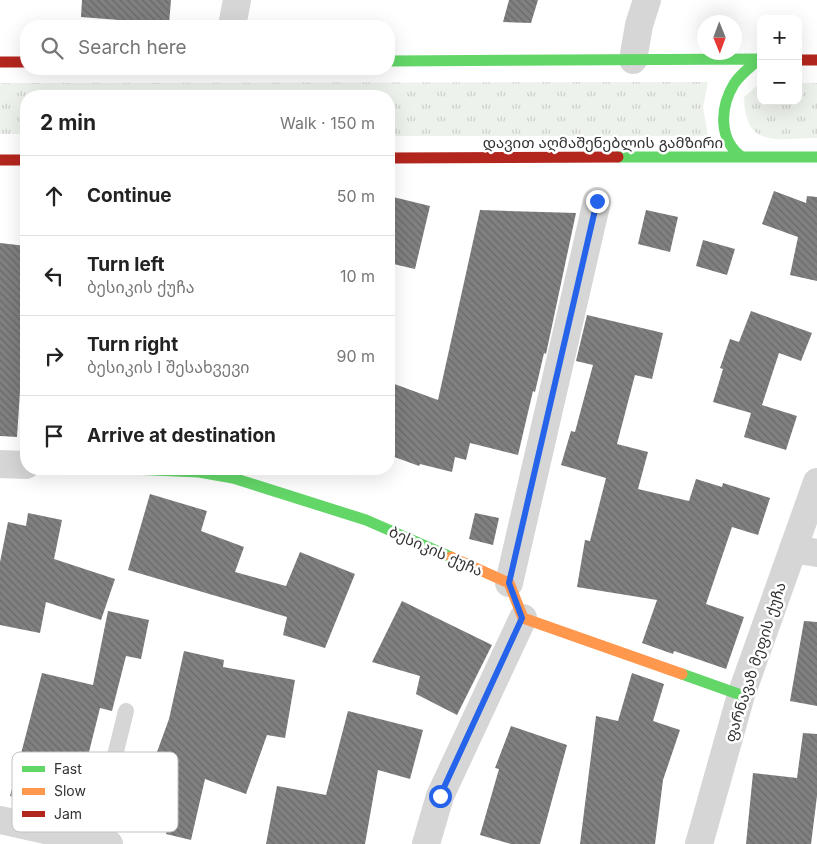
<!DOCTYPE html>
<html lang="en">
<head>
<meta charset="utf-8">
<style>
	body { margin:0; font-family:Inter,"Noto Sans Georgian",sans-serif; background:#f6f6f6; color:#222 }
	.controls { position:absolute; right:15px; top:15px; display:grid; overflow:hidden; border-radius:10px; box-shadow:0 5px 20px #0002 }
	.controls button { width:45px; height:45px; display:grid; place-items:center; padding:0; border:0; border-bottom:1px solid #e0e0e0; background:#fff; color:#222; font:25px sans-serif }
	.compass { position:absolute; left:697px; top:15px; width:45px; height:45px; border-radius:50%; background:#fff; box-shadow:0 5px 20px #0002; rotate:179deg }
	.stop { position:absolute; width:15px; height:15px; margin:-11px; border:4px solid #2563eb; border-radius:50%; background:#fff }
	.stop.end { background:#2563eb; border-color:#fff; box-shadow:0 1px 5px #0008 }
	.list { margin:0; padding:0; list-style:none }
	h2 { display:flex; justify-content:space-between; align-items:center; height:65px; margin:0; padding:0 20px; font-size:21px }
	h2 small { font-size:16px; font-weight:400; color:#767676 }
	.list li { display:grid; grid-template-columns:32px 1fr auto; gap:15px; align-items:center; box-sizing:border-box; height:80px; padding:0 20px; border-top:1px solid #e0e0e0 }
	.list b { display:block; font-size:19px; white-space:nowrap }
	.list p { margin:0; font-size:16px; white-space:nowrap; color:#767676 }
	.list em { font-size:16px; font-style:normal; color:#767676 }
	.icon { flex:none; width:28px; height:28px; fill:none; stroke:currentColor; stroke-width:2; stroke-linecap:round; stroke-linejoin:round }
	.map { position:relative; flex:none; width:817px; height:844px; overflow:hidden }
	.search { position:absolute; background:#fff; box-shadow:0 5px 20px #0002; left:20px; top:20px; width:375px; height:55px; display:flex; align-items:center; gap:12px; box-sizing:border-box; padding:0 18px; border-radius:20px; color:#767676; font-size:19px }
	.panel { position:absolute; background:#fff; box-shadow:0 5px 20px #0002; left:20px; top:90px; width:375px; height:385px; border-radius:20px }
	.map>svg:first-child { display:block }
	.park { fill:url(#park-tufts) }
	.building { fill:url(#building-back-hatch) }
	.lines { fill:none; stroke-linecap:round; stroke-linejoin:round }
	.lane { stroke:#d6d6d6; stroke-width:16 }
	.street { stroke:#d6d6d6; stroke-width:28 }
	.fast { stroke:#63d668; stroke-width:11 }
	.slow { stroke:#ff974d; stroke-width:11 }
	.jam { stroke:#b3261e; stroke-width:11 }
	.route { stroke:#2563eb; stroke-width:6 }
	.labels { text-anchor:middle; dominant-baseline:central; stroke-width:5; stroke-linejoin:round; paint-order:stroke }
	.street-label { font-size:15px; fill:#323232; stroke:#fff }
	.key { fill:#fff; stroke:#c2c2c2; stroke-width:1 }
	.key-label { font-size:14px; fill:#323232 }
</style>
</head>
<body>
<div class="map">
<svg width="817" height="844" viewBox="0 0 817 844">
	<defs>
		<pattern id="park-tufts" width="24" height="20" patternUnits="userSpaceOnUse" patternTransform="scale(1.25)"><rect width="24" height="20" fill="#eef2ec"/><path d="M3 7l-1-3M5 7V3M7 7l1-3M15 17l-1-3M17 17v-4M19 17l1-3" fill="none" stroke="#cdd0cb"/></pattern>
		<pattern id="building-back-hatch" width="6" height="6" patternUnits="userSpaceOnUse" patternTransform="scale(1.25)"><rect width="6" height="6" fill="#808080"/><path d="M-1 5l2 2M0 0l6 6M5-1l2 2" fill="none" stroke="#696969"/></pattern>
	</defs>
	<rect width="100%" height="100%" fill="#fff"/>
	<!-- park -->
	<path class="park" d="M708,82l-5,25 5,29h-319v-40h-363v38h-26v-51z
		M761,82v19h37v-18h19v55c-40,0 -72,12 -73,-41z"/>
	<!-- building -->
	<path class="building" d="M82,0h89l-2,24 -88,-7z
		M509,0h29l-7,23 -28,-1z
		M774,191l32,12 1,-7 10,1v84l-27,-6 8,-38 -36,-13z
		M389,196l41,10 -15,63 -26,-6z
		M480,210l96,3 -30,141 -2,-1 -9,39 -2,-1 -15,64 -48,-12 -4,17 -11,-3 -3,15 -32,-8 -1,2 -30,-11v-73l49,18z
		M646,210l32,7 -8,35 -32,-8z
		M703,240l32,9 -8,26 -31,-9z
		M0,243l26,3v53l-9,138 -17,-1z
		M751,311l61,22 -11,28 -22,-8 -17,52 35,11 -11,34 -42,-13 7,-24 -38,-11 10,-33 -3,-1 10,-29 9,3z
		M587,315l76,18 -11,46 -17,-4 -18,69 31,8 -10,37 51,12 7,-22 26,8 1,-4 47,15 -12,37 -26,-8 -26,77 38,13 -18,52 -52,-18 -1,3 -31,-11 15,-43 -80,-13 8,-47 5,1 16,-63 -45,-13 10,-34 4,1 18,-67 -17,-4z
		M150,494l57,17 -6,20 43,16 -9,25 51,14 14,-34 55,22 -30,74 -42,-13 4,-18 -159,-47z
		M28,513l34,7 -8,39 61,20 -14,41 -55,-18 -6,31 -40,-8v-63l8,-40 18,4z
		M475,513l24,5 -6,27 -24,-6z
		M402,601l90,44 -35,70 -41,-21 4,-18 -48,-14z
		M108,611l41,9 -8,39 -15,-3 -14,55 -12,-3 -26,104 -64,-16 32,-123 51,12z
		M804,621l13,1v84l-27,-5z
		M184,651l40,9 -1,7 72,13 -10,58 -18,-3 -21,59 -41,-15 -14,61 -25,-6 3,-11 -37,-9 10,-42 7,2 20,-55z
		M632,673l32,11 -11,37 27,9 -17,50 -8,64h-75l16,-128 22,5z
		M348,711l75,19 -13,49 -32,-9 -13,74h-99l11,-58 49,9z
		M511,726l56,19 -27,99h-29l-31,-9 19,-66 -4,-1z
		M803,733l14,1v62l-6,48h-65l7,-71 44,5z"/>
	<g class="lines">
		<!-- lane -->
		<path class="lane" d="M94,840l32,-129"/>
		<!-- street -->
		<path class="street" d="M232,26l5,-26
			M633,60l6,-35 8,-25
			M0,464l26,1
			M793,549l24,4
			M509,583l88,-382
			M0,820l109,24
			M426,844l14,-48 83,-178
			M699,844l42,-149 76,-213"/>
		<!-- fast -->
		<path class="fast" d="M389,61l372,-2
			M618,157h199
			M742,157c-24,-17 -22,-50 -8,-73 6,-10 17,-17 25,-25
			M130,469l69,3 34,6 133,42 85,37
			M682,674l59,21"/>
		<!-- slow -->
		<path class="slow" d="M451,557l58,26 14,35 159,56"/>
		<!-- jam -->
		<path class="jam" d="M798,60h19
			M0,62h26
			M389,158l229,-1
			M0,160h26"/>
	</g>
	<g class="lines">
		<!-- route -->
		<path class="route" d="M440,796l82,-178 -13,-35 88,-382"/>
	</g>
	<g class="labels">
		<!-- street labels -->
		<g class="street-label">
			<text x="603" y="142">დავით აღმაშენებლის გამზირი</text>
			<text transform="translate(436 551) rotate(24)">ბესიკის ქუჩა</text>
			<text transform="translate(755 662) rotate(-72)">ფარნავაზ მეფის ქუჩა</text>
		</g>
	</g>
	<!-- legend -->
	<rect x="12" y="752" width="166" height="80" rx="8" class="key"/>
	<rect x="22" y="766" width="23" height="6" fill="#63d668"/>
	<rect x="22" y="788" width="23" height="7" fill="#ff974d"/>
	<rect x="22" y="811" width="23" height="6" fill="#b3261e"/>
	<g class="key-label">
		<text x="54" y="774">Fast</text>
		<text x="54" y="796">Slow</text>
		<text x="54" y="819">Jam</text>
	</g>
</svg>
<div class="controls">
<button>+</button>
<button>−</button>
</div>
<svg class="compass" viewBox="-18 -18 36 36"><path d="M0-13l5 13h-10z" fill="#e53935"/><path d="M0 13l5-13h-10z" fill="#767676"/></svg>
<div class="stop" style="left:440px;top:796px"></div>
<div class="stop end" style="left:597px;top:201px"></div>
<div class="search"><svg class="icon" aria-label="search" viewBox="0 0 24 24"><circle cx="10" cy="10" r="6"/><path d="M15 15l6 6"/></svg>Search here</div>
<section class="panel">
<h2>2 min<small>Walk · 150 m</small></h2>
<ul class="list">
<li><svg class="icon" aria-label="ahead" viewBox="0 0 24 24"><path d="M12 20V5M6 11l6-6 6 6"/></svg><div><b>Continue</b></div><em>50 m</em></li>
<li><svg class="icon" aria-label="left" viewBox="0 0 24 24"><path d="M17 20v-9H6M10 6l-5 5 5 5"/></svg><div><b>Turn left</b><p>ბესიკის ქუჩა</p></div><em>10 m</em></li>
<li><svg class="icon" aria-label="right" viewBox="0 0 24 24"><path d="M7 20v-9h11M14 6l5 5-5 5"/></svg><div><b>Turn right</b><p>ბესიკის I შესახვევი</p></div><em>90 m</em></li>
<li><svg class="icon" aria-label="arrive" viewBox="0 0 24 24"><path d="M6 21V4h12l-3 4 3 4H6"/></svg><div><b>Arrive at destination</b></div></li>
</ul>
</section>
</div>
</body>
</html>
